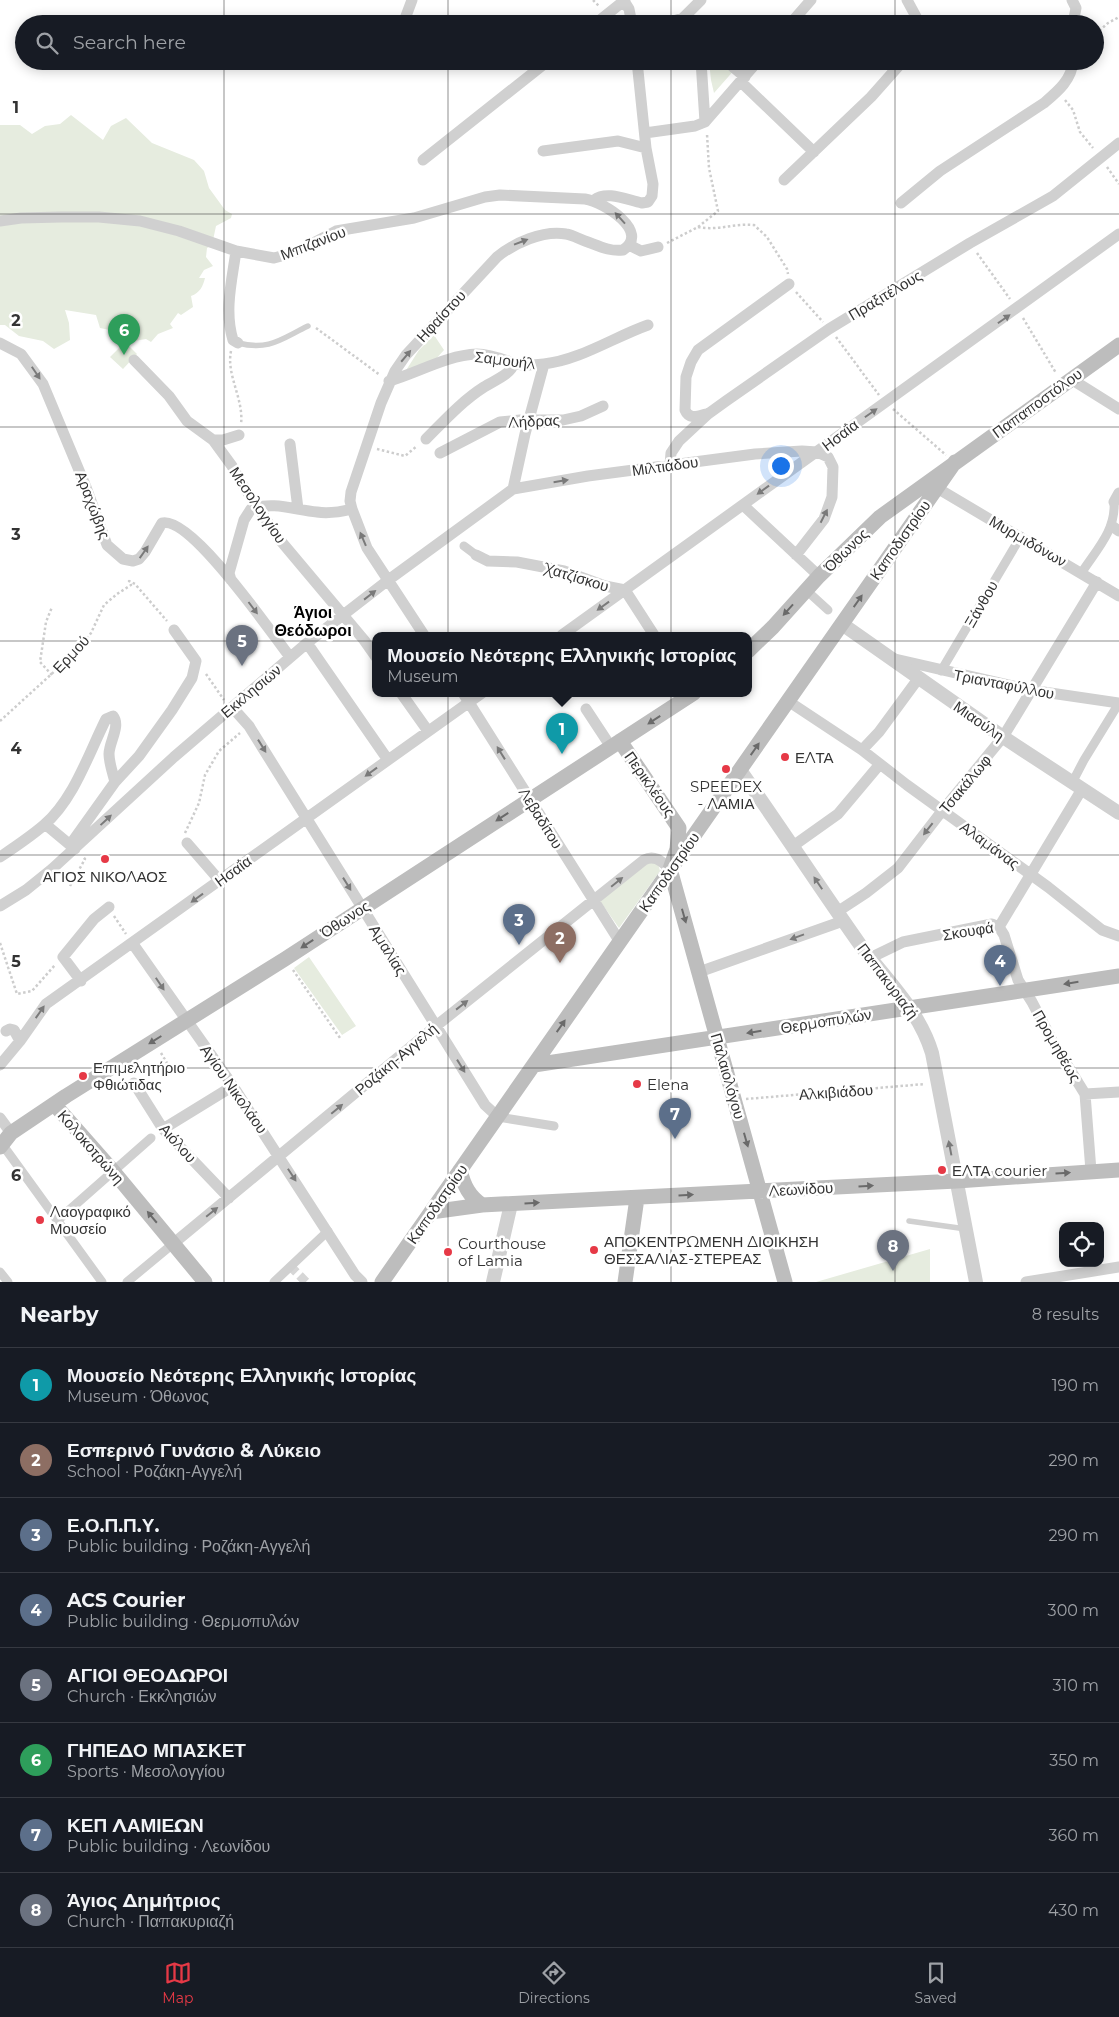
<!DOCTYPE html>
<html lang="en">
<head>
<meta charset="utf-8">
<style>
	body { margin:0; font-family:Montserrat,sans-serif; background:#242831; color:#f1f3f6 }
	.controls { position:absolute; right:15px; bottom:15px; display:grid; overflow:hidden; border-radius:10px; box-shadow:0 2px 12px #0003 }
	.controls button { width:45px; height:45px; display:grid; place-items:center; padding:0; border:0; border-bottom:1px solid #363941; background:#171b24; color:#f1f3f6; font:25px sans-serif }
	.you { position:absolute; left:780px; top:465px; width:18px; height:18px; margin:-12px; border:4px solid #fff; border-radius:50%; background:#1a73e8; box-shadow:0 0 0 8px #1a73e833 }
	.badge { display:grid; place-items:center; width:32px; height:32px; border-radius:50%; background:#e63946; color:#fff; font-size:16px; font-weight:700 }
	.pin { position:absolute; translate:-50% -41px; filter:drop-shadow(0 1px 2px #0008) }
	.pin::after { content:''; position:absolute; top:26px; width:18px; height:15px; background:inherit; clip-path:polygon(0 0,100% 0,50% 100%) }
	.popup { position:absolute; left:372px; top:632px; width:380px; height:65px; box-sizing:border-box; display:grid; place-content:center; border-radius:10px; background:#171b24; filter:drop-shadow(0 1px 4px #0005); font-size:16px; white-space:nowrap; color:#9ea1a6 }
	.popup b { font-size:19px; color:#f1f3f6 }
	.popup::after { content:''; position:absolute; left:50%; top:100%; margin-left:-10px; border:10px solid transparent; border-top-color:#171b24 }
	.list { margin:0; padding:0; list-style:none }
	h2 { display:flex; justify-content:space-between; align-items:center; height:65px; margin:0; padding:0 20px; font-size:21px }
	h2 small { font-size:16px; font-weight:400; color:#9ea1a6 }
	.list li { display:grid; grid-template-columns:32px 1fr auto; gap:15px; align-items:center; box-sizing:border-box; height:75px; padding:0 20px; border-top:1px solid #363941 }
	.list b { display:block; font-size:19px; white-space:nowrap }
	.list p { margin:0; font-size:16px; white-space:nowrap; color:#9ea1a6 }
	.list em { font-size:16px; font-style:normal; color:#9ea1a6 }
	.icon { flex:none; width:28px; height:28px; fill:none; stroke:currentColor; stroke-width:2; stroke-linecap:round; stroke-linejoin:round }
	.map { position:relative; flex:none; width:1119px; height:1282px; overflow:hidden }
	.search { position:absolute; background:#171b24; box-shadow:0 2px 12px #0003; left:15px; right:15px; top:15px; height:55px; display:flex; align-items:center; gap:12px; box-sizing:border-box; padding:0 18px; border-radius:28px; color:#9ea1a6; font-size:19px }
	.sheet { height:665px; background:#171b24 }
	nav { display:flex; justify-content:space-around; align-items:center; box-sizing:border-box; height:70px; border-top:1px solid #363941; background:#171b24; font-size:14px; color:#9ea1a6 }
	nav a { display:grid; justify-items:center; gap:2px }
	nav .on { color:#e63946 }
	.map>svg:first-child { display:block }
	.green { fill:#e6ecdf }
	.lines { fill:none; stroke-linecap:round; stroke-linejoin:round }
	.pedestrian-tunnel { stroke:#d6d6d6; stroke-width:9; stroke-dasharray:9 4.5; stroke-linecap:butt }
	.path { stroke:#cdcdcd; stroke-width:2.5; stroke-dasharray:2.5 2.5; stroke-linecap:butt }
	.service { stroke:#d0d0d0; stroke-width:5.5 }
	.pedestrian { stroke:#d0d0d0; stroke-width:9 }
	.minor { stroke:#d0d0d0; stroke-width:11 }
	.tertiary { stroke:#d0d0d0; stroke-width:14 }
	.secondary { stroke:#bdbdbd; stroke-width:15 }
	.oneway { fill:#7a7a7a }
	.oneway2 { fill:#6a6a6a }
	.grid { fill:none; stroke:#333; stroke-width:1; stroke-opacity:0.55 }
	.poi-dot { fill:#e63946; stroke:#fff; stroke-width:2 }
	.labels { text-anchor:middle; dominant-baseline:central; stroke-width:5; stroke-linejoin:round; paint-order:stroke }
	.street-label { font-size:15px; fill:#333; stroke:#fff }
	.poi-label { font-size:15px; fill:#333; stroke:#fff; text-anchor:start }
	.neighbourhood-label { font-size:16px; font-weight:bold; fill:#000; stroke:#fff }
	.grid-label { font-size:16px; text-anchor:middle; font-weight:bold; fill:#333; stroke:#fff; stroke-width:5; stroke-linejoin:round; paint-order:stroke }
</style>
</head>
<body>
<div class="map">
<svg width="1119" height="1282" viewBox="0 0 1119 1282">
	<rect width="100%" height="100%" fill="#fff"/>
	<!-- green -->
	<path class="green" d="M709,61h20l7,7 -22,25 -3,-13z
		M71,115l32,25 8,-14 15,-8 26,25 42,17 10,11 5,17 16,22 7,4 -1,4 -15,8 -4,19 -5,3 -1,9 7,9 -9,4 -5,8h6c-2,8 -5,15 -14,18l2,11 -12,8 -3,-2 -8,11 3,4 -15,6 -7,8 -5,-3 -12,2 -14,-9 -20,-4 -4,-13 -31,-5 4,13 1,17 -16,9 -11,-8 -24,-5 -14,-11h-5v-200h20l12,9 13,-8 15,-2z
		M434,335l10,15 -9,10 -32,15 16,-25z
		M125,342l12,12 -14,15 -13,-12z
		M645,862l13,1 2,8 -41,57 -19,-27z
		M309,957l47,69 -14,9 -48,-67z
		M930,1249v33h-114z"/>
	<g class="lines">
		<!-- pedestrian-tunnel -->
		<path class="pedestrian-tunnel" d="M290,1266l16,16"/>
		<!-- path -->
		<path class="path" d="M593,0l6,6
			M1095,31l3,1 10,-9 11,-6
			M1065,100l8,10 7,22 13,16
			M1107,167l12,17
			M698,227c20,4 36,-4 56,-2l13,12 20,32 1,5
			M667,243l31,-16 20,-16 -9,-43 -2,-34
			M977,253l33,46
			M796,292l27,30
			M1023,318l33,55
			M316,328l64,47
			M836,337l43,58
			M231,351c-5,24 13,48 10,73
			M893,409l53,46
			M377,449l28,7 12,-10
			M206,674l18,26
			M52,675l-12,-13 6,-40 6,-15
			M0,721l79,-72 12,-16 13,-28 13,-11 14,-9 -2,-4 6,3 32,37
			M185,833l14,-30 6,-28 14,-24 21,-18
			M70,886l15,-27 -2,-2
			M114,916l12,18
			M0,943l17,51 15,-3 23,-26
			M293,970l47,68
			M161,1053l6,10
			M746,1099l179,-15"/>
		<!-- service -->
		<path class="service" d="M238,343c31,8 43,-4 70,-17
			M909,1221l57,8"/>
		<!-- pedestrian -->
		<path class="pedestrian" d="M464,546l12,9
			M1082,572c15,-23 34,-42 32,-70
			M806,590l22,20
			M941,671l80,-135
			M1072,783l12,-23 35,-57
			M498,1117l56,9
			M2,1144l100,138
			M58,1220l93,-82
			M0,1272l8,10
			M127,1282l47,-39
			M274,1282l54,-51"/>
		<!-- minor -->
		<path class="minor" d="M907,0l13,24
			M1072,0l4,8 -3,16
			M624,1l5,8 3,15
			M403,24l9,-24
			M595,24l30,-24
			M664,24l19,-6 18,-18
			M790,24l21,-24
			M701,61l4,61
			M726,61l19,16
			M741,82l73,70
			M645,133l50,-7 10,-4 53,-61
			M543,151l75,-10 28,7
			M423,160l125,-99
			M784,180l87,-83 32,-36
			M594,200c13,-10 33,0 48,3l6,-1 4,-6 1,-12 -7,-36 -9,-87
			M901,203l39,-32 104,-68c13,-11 28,-23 29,-42
			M0,221l21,-3 40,-1h38l41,4 39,10 57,20 38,7 22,-6 40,-21 78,-13 71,-21 15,-2 85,4c19,3 66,33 38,51 -14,2 -26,-5 -38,-9 -6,-2 -12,-6 -19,-7 -23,-4 -52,9 -69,23l-91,98 -11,16 -14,32 -30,89 -1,9 2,8 15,39 57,87
			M629,245l12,6 17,-4
			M236,251c-4,29 -12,60 -3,89l5,3
			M0,343l21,11 22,30 43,103 21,58 16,14 10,2 6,-2 6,-7 17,-29c29,-8 110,111 128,134
			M134,360l35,36 18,25 26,19 19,26 10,18 38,56 84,100 12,17
			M1071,379l48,30
			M389,381c28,-8 58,-26 88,-27 13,0 25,5 36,9 8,3 23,2 31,1 36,-4 70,-27 104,-39
			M706,414c-8,2 -17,6 -21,-4l1,-33 5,-15 7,-12 91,-66
			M426,439c18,-18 36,-38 58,-52 9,-6 27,-12 30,-24
			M213,440h10l16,-5
			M290,444l8,65
			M440,453l60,-31 20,-2h43l18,-4 22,-10
			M670,465l1,-12 8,-12 29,-27 18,-13 103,-72 141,-86 83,-47 66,-53
			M937,488l182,108
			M513,489l12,-55 19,-70
			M1114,502l5,-9
			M743,505l76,71
			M1112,526l7,5
			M476,555l12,6 29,1 47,9 41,15 20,4 29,45
			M231,580l-2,-7 15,-53 7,-11c22,-8 44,1 66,3 12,2 23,0 35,-3
			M562,635l557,-401
			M307,643l81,117
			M895,659l135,31 89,13
			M401,693l27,38
			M463,693l157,249
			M788,701l74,49 45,35 141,102 54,43 17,6
			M232,707l17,19 13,21 174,279 49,79 13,12
			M586,709l25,38
			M862,750l17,-18 39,-53
			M45,824l30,25
			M187,843l33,38
			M70,845l45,-63 24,-26 33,-46 20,-32 4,-17 -22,-31
			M793,846l45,-32 42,-50
			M0,857c15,-10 30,-20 44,-32 30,-26 44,-70 62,-106l7,-3c8,10 -4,26 -4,38 0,9 4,20 6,28
			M0,906l26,-16 26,-21 122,-112 133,-114 80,-62 126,-92 75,-13 167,-22 47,-3 15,1 11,5 5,10 -1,30 -8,22 -28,36
			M837,912l29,-19 32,-25 44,-57 61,-74 94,-155
			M999,927l5,8 14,45 14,22 21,40 32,52 6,77
			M133,944l100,142 122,189 7,7
			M870,958l33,-16 89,-18 7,3 83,-138
			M699,972l144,-51
			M81,981l-18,-24 31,-38 15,-12
			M6,1031l4,-2 4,1 6,11
			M0,1065l20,-24 26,-37 436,-311
			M134,1083l29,46 66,69
			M1085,1094l34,-2
			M0,1118l11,15
			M163,1129l70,-43
			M174,1243l262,-217 208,-166c11,-6 18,2 26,9
			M1026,1282l93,-15"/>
		<!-- tertiary -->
		<path class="tertiary" d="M842,624l161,113 116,76
			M740,770c41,58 80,118 121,176 26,35 58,64 71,107l44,229
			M493,1282l18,-78"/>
		<!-- secondary -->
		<path class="secondary" d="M748,651l25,-24 46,-51 61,-59 239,-172
			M620,741l59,87 -2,21 -7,20 115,413
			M534,1065l585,-89
			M54,1104l59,67 92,111
			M0,1147l11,-14 55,-37 219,-137 409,-266
			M460,1170c4,16 9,26 22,35
			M431,1212l51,-7 475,-24 162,-11
			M382,1282l573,-820
			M625,1282l12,-84"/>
	</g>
	<!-- one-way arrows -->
	<defs><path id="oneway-solid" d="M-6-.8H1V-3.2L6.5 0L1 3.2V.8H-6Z" transform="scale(1.25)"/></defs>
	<g class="oneway">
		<use href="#oneway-solid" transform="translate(620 218) rotate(-132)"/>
		<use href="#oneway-solid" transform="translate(521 242) rotate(-21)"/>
		<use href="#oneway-solid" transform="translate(1004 319) rotate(-35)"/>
		<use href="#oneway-solid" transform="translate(406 356) rotate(-50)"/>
		<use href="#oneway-solid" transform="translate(36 373) rotate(56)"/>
		<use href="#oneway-solid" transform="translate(871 413) rotate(-35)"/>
		<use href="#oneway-solid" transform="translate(561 481) rotate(-9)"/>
		<use href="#oneway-solid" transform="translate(763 490) rotate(144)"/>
		<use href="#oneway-solid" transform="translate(824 516) rotate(-63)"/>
		<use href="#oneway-solid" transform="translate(363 539) rotate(-113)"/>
		<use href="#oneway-solid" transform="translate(144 552) rotate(-55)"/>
		<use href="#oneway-solid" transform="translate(370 595) rotate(-38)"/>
		<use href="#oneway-solid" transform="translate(603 606) rotate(144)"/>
		<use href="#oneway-solid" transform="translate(253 608) rotate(53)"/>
		<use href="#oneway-solid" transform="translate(262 746) rotate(58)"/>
		<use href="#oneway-solid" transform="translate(501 753) rotate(-122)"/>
		<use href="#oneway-solid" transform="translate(371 772) rotate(144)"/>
		<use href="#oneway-solid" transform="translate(106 820) rotate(-43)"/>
		<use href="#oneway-solid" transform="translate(928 829) rotate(128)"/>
		<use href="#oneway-solid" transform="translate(617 882) rotate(-39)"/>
		<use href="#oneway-solid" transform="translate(818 883) rotate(-124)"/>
		<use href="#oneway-solid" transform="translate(347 884) rotate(58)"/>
		<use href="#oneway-solid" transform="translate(197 898) rotate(144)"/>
		<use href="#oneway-solid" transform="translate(797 937) rotate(160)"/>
		<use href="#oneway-solid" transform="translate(160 984) rotate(56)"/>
		<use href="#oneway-solid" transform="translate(462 1005) rotate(-38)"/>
		<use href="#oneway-solid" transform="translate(40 1012) rotate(-55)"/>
		<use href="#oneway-solid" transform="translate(461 1066) rotate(58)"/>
		<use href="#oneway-solid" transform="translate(337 1109) rotate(-40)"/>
		<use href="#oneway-solid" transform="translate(950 1148) rotate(-101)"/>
		<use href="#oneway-solid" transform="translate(292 1175) rotate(57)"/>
		<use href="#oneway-solid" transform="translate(212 1212) rotate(-39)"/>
	</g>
	<g class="oneway2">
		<use href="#oneway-solid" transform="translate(858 601) rotate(-55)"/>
		<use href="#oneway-solid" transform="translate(788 610) rotate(132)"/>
		<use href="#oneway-solid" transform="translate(654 720) rotate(147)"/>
		<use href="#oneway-solid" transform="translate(755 749) rotate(-55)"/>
		<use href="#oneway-solid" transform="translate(502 817) rotate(147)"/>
		<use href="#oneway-solid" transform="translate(684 916) rotate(74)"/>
		<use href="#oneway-solid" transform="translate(307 944) rotate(147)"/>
		<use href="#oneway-solid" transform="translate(1071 983) rotate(171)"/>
		<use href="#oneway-solid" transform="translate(561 1026) rotate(-55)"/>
		<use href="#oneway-solid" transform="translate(754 1032) rotate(171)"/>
		<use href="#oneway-solid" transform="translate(155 1040) rotate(148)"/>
		<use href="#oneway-solid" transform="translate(746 1140) rotate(74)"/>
		<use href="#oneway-solid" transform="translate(1063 1173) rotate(-4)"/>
		<use href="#oneway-solid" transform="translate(866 1186) rotate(-3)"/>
		<use href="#oneway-solid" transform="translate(686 1195) rotate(-3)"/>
		<use href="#oneway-solid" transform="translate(532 1203) rotate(-3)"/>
		<use href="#oneway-solid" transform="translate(152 1217) rotate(-130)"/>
	</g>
	<!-- grid -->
	<path class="grid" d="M224,0v24M448,0v24M671,0v24M895,0v24M224,61v1221M448,61v1221M671,61v1221M895,61v1221M0,214h1119M0,427h1119M0,641h1119M0,855h1119M0,1068h1119"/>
	<!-- markers -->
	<g class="poi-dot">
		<circle cx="785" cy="757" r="5"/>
		<circle cx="726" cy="769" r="5"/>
		<circle cx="105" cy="859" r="5"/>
		<circle cx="83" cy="1076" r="5"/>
		<circle cx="637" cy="1084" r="5"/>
		<circle cx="942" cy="1170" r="5"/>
		<circle cx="40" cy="1220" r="5"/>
		<circle cx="594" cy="1250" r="5"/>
		<circle cx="448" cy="1252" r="5"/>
	</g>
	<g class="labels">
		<!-- street labels -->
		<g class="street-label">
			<text transform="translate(313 243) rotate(-21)">Μπιζανίου</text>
			<text transform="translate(885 295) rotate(-31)">Πραξιτέλους</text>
			<text transform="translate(441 316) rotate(-47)">Ηφαίστου</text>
			<text transform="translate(505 360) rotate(7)">Σαμουήλ</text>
			<text transform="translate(1037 403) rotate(-36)">Παπαποστόλου</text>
			<text transform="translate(534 421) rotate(-3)">Λήδρας</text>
			<text transform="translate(840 435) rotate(-37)">Ησαΐα</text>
			<text transform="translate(665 466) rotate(-8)">Μιλτιάδου</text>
			<text transform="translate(93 505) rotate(69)">Αραχώβης</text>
			<text transform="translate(258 505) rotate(56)">Μεσολογγίου</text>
			<text transform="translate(900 540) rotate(-55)">Καποδιστρίου</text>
			<text transform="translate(1028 541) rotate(30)">Μυρμιδόνων</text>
			<text transform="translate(846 550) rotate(-44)">Όθωνος</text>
			<text transform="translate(577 577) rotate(17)">Χατζίσκου</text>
			<text transform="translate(981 604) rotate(-60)">Ξάνθου</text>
			<text transform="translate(71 654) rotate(-47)">Ερμού</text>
			<text transform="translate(1004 684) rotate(11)">Τριανταφύλλου</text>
			<text transform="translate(251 691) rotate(-40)">Εκκλησιών</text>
			<text transform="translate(979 721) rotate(35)">Μιαούλη</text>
			<text transform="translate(650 784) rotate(55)">Περικλέους</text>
			<text transform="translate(965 784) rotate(-50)">Τσακάλωφ</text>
			<text transform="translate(541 818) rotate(58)">Λεβαδίτου</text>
			<text transform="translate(990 845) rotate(36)">Αλαμάνας</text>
			<text transform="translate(233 871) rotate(-36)">Ησαΐα</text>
			<text transform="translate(669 872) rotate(-55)">Καποδιστρίου</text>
			<text transform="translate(345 919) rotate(-33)">Όθωνος</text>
			<text transform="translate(968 931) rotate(-9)">Σκουφά</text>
			<text transform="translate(388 950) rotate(58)">Αμαλίας</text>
			<text transform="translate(888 981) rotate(53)">Παπακυριαζή</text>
			<text transform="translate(826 1021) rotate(-9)">Θερμοπυλών</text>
			<text transform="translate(1057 1046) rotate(60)">Προμηθέως</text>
			<text transform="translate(396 1059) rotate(-40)">Ροζάκη-Αγγελή</text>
			<text transform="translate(728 1076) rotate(74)">Παλαιολόγου</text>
			<text transform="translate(234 1089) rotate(55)">Αγίου Νικολάου</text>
			<text transform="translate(836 1092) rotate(-4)">Αλκιβιάδου</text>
			<text transform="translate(178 1143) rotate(48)">Αιόλου</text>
			<text transform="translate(91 1147) rotate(49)">Κολοκοτρώνη</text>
			<text transform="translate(801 1189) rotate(-3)">Λεωνίδου</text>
			<text transform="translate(437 1204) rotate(-55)">Καποδιστρίου</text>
		</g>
		<!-- poi labels -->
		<g class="poi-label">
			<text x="795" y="757">ΕΛΤΑ</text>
			<text x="726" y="786" text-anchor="middle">SPEEDEX<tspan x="726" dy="17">- ΛΑΜΙΑ</tspan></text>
			<text x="105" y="876" text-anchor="middle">ΑΓΙΟΣ ΝΙΚΟΛΑΟΣ</text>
			<text x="93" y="1067">Επιμελητήριο<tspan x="93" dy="17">Φθιώτιδας</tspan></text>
			<text x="647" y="1084">Elena</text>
			<text x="952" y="1170">ΕΛΤΑ courier</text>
			<text x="50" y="1211">Λαογραφικό<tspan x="50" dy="17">Μουσείο</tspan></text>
			<text x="604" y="1241">ΑΠΟΚΕΝΤΡΩΜΕΝΗ ΔΙΟΙΚΗΣΗ<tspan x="604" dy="17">ΘΕΣΣΑΛΙΑΣ-ΣΤΕΡΕΑΣ</tspan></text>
			<text x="458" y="1243">Courthouse<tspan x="458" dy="17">of Lamia</tspan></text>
		</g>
		<!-- neighbourhood labels -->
		<g class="neighbourhood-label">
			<text x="313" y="612">Άγιοι<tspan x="313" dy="18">Θεόδωροι</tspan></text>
		</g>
	</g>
	<g class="grid-label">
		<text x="16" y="113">1</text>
		<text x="16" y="326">2</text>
		<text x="16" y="540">3</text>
		<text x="16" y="754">4</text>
		<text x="16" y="967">5</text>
		<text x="16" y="1181">6</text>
	</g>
</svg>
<div class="controls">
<button><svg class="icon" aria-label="locate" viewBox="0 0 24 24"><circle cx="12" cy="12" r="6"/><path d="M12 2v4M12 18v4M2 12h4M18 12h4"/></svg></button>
</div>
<div class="you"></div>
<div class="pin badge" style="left:562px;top:754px;background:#0f9aa8">1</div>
<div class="popup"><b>Μουσείο Νεότερης Ελληνικής Ιστορίας</b>Museum</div>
<div class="pin badge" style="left:560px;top:963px;background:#8d6e63">2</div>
<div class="pin badge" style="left:519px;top:945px;background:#5c6f8a">3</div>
<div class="pin badge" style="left:1000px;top:986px;background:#5c6f8a">4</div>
<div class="pin badge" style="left:242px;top:666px;background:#6b7280">5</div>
<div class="pin badge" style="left:124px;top:355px;background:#2e9e5b">6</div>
<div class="pin badge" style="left:675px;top:1139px;background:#5c6f8a">7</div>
<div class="pin badge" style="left:893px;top:1271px;background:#6b7280">8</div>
<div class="search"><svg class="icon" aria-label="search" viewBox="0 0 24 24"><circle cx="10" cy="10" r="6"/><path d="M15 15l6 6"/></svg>Search here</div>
</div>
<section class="sheet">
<h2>Nearby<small>8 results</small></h2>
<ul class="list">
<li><span class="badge" style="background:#0f9aa8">1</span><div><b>Μουσείο Νεότερης Ελληνικής Ιστορίας</b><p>Museum · Όθωνος</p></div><em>190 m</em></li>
<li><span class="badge" style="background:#8d6e63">2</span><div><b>Εσπερινό Γυνάσιο &amp; Λύκειο</b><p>School · Ροζάκη-Αγγελή</p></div><em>290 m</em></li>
<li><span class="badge" style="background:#5c6f8a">3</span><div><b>Ε.Ο.Π.Π.Υ.</b><p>Public building · Ροζάκη-Αγγελή</p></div><em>290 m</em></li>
<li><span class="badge" style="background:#5c6f8a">4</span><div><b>ACS Courier</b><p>Public building · Θερμοπυλών</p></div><em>300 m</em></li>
<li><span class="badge" style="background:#6b7280">5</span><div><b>ΑΓΙΟΙ ΘΕΟΔΩΡΟΙ</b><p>Church · Εκκλησιών</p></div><em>310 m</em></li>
<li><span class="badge" style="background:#2e9e5b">6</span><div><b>ΓΗΠΕΔΟ ΜΠΑΣΚΕΤ</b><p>Sports · Μεσολογγίου</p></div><em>350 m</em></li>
<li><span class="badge" style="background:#5c6f8a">7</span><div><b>ΚΕΠ ΛΑΜΙΕΩΝ</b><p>Public building · Λεωνίδου</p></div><em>360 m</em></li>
<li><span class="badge" style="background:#6b7280">8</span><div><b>Άγιος Δημήτριος</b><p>Church · Παπακυριαζή</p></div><em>430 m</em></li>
</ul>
</section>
<nav>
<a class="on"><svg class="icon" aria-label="map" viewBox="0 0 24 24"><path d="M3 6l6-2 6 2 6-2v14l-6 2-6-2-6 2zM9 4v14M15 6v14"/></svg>Map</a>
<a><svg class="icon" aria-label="directions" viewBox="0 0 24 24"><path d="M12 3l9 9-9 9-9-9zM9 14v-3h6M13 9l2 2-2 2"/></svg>Directions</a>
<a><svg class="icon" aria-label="saved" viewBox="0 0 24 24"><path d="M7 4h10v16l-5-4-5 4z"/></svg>Saved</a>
</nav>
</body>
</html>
